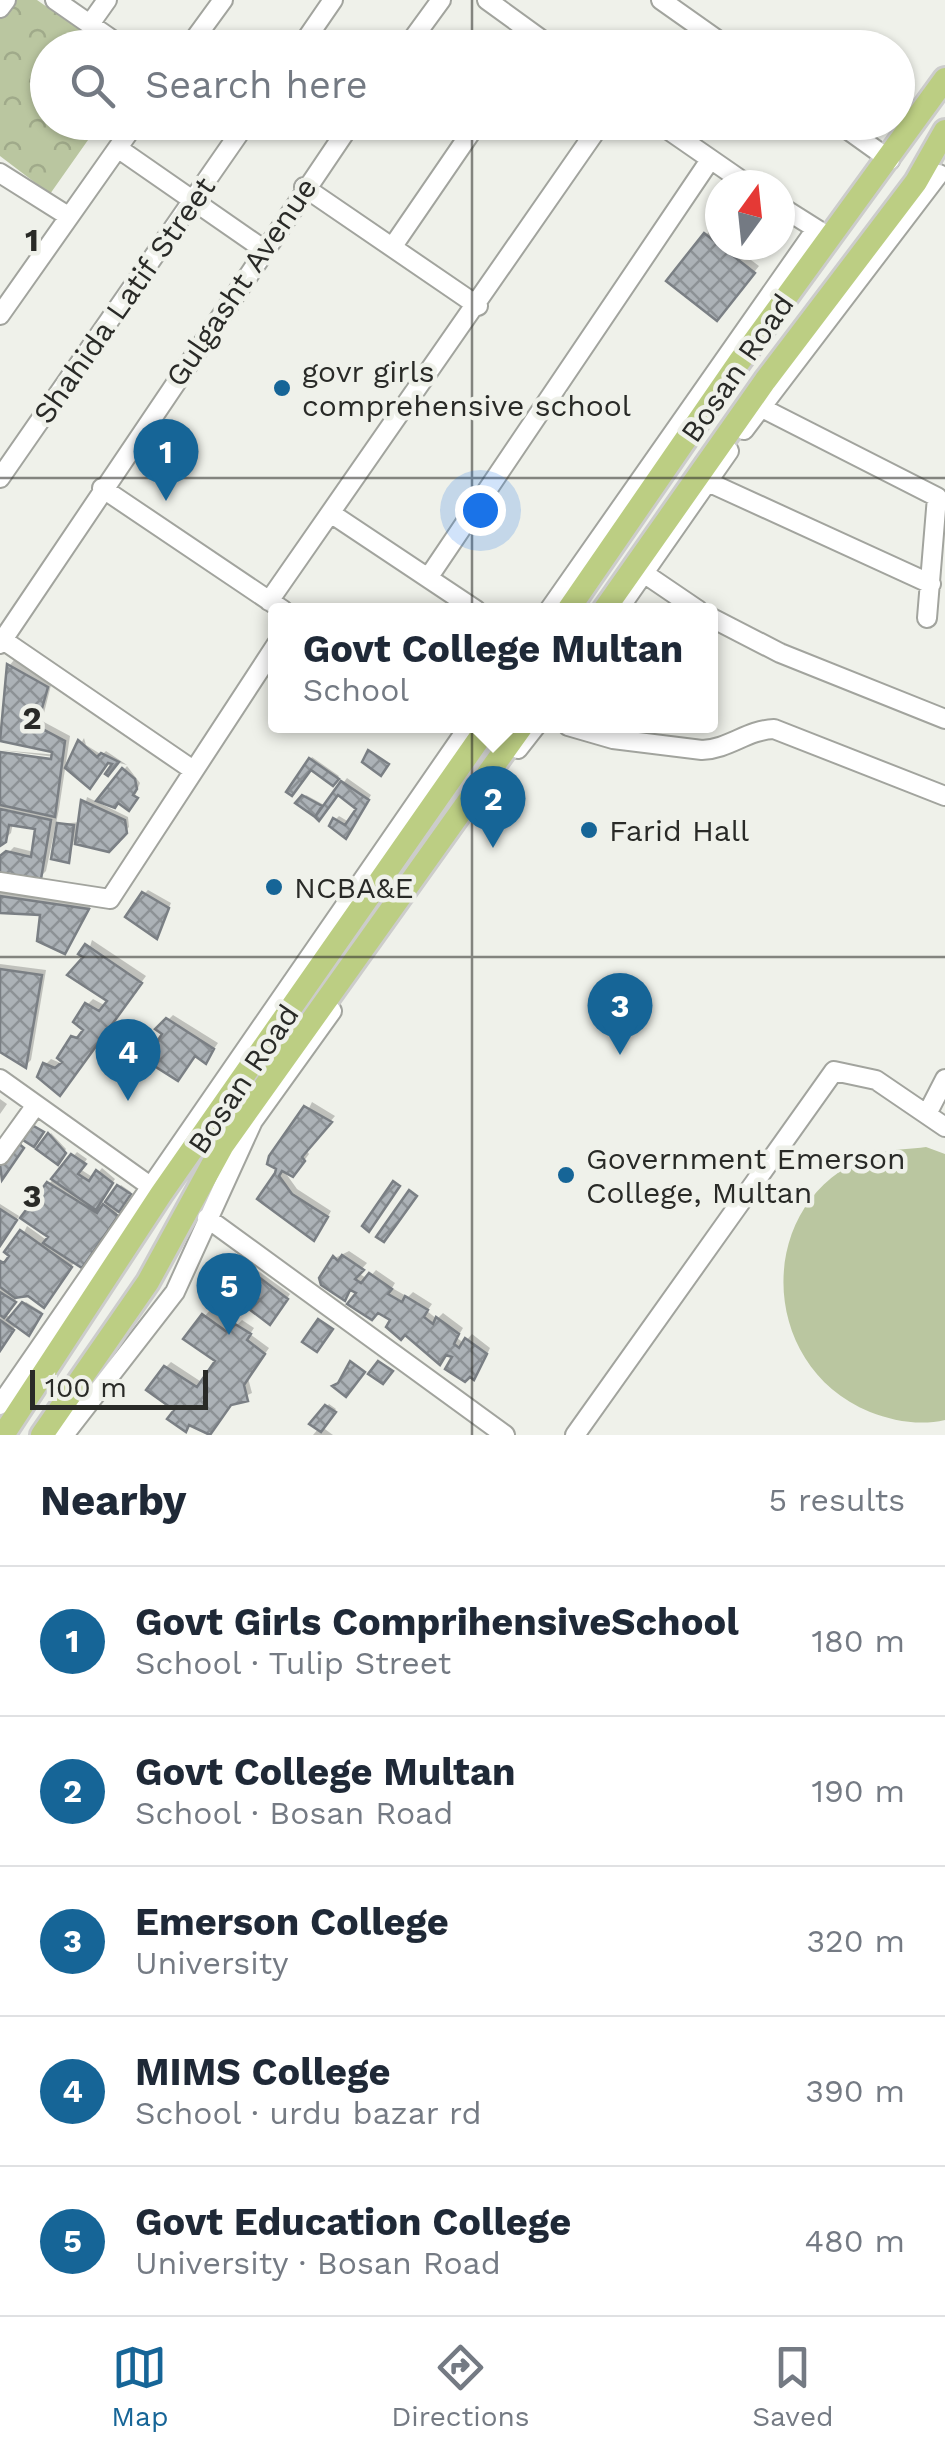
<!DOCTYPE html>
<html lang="en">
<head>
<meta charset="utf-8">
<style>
	body { margin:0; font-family:"Work Sans",sans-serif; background:#f6f6f7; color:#1f2937 }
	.compass { position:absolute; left:705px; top:170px; width:90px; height:90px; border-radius:50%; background:#fff; box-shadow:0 2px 8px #0004; rotate:15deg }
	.scale { position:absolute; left:30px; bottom:25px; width:178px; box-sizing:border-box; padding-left:10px; border:5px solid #292a27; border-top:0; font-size:28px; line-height:35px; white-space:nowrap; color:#292a27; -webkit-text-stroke:8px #eff1ea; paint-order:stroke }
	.you { position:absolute; left:480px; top:510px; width:35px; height:35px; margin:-25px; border:8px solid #fff; border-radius:50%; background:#1a73e8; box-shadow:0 0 0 15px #1a73e833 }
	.badge { display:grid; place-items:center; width:65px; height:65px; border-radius:50%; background:#166597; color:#fff; font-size:32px; font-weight:700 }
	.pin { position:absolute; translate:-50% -82px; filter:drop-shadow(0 2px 5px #0008) }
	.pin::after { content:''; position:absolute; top:52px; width:35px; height:30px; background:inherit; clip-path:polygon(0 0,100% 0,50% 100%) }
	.popup { position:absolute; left:268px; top:603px; width:450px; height:130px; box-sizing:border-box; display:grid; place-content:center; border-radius:10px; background:#fff; filter:drop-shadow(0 2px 8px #0005); font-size:32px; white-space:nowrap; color:#747a83 }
	.popup b { font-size:38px; color:#1f2937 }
	.popup::after { content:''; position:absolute; left:50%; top:100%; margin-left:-20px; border:20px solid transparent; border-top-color:#fff }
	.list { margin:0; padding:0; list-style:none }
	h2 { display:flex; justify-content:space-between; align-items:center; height:130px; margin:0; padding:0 40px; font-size:42px }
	h2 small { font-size:32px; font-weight:400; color:#747a83 }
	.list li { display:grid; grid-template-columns:65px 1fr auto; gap:30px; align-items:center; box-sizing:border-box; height:150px; padding:0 40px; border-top:2px solid #e0e1e3 }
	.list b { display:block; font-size:38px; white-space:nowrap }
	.list p { margin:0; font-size:32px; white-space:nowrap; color:#747a83 }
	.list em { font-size:32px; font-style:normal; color:#747a83 }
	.icon { flex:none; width:55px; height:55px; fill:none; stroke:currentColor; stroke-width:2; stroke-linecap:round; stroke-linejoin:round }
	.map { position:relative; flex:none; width:945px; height:1435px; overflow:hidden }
	.search { position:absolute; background:#fff; box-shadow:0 2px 8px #0004; left:30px; right:30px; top:30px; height:110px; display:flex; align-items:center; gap:25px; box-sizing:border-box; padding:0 35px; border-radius:55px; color:#747a83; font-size:38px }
	.sheet { height:880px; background:#fff }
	nav { display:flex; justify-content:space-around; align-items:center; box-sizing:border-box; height:140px; border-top:2px solid #e0e1e3; background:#fff; font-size:28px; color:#747a83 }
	nav a { display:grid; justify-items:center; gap:5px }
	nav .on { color:#166597 }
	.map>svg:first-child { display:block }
	.grass { fill:#bac6a0 }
	.park { fill:url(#park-crowns) }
	.shadow { fill:#0003 }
	.building { fill:url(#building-cross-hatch); stroke:#7a7f84; stroke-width:2.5 }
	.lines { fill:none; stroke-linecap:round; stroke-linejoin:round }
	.minor-casing { stroke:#a2a49e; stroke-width:22 }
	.major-casing { stroke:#cccccb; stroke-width:28 }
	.minor { stroke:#fff; stroke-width:18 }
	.major { stroke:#bcce83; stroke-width:22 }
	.grid { fill:none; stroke:#292a27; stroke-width:2.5; stroke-opacity:0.55 }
	.poi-dot { fill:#166597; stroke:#eff1ea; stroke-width:4 }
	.labels { text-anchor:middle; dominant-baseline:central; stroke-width:9; stroke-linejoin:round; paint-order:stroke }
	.street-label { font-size:30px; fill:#292a27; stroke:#eff1ea }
	.poi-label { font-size:30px; fill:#292a27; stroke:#eff1ea; text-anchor:start }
	.grid-label { font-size:32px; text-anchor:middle; font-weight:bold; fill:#292a27; stroke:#eff1ea; stroke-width:9; stroke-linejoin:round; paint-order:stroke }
</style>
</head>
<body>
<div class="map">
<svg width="945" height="1435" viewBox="0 0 945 1435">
	<defs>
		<pattern id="park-crowns" width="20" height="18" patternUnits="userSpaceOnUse" patternTransform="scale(2.5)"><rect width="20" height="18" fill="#bac6a0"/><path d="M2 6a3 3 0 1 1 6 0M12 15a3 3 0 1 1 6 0" fill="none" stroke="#a0aa8a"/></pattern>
		<pattern id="building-cross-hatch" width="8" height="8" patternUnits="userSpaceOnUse" patternTransform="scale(2.5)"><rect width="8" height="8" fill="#acb2b7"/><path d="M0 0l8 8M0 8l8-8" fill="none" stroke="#8c9195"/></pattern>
	</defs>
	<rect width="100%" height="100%" fill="#eff1ea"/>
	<!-- grass -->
	<path class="grass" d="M926,1147l19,7v266c-25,6 -52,1 -75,-8 -118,-48 -116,-223 10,-259 14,-4 32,-4 46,-6z"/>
	<!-- park -->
	<path class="park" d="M0,0h37l67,47 -56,1v74l52,1 -50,71 -50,-38z"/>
	<!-- shadow -->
	<path class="shadow" d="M711,229l9,7v9h11l28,21 -37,47 -52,-32z
		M14,660l38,21 -10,40 28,15 -11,73 -13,62 -6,6 -40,-6v-10l14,-14 20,5 4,-25 -25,-4 -2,10 -11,10v-88l63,8v-5l-63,-8 58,5 1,-4 -59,-13 9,-72z
		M84,738l2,7 16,10 4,-4 21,14 -19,-5 -40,8z
		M312,757l27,19 -6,7 -22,-16 -22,24z
		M127,766l13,17 -8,21 -32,-4z
		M347,778l24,17 -22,37 -14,-12 4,-4 10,6 11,-14 -22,-15 -20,25 -19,-16 7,-7 20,11z
		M87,797l41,20 1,10 -21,22 -34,-8 -6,19 -9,-36 22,-2z
		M148,890l23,13 -15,33 -12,-42z
		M0,891l92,13 -27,47 -23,-38h-42z
		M92,940l54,36 -81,111 -20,-22 6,-6 19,8 3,-29 11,-5 3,-28 6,-6 13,7 4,-6 -23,-44z
		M0,964l46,6 -15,90 -5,5 -26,-28z
		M173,1015l45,28 -12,17 -47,-31z
		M0,1099l7,5 -7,10z
		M312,1102l23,14 -29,34 3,4 -11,15 -16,-1 15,21 34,22 -12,21 -12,5 -47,-38 17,-25z
		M51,1133l15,16 -8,12 -19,-12z
		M77,1152l10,7 -7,10 14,9 8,-10 13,11 -17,26 5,3 18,-23 10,7 -44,68 -12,1 -26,39 -30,-5 -14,19 7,5 14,-17 16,10 -12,19 -13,-7 -17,26v-81l13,-14 14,-29 21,15 3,-5 -2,-52z
		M0,1204l19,12 -19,28z
		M349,1251l18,12 -9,10 10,6 8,-9 19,13 -3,5 16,9 5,-5 19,12 -5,7 10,8 6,-6 20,15 -6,10 7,5 8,-9 18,14 -11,23 -5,6 -19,-21 -61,-36 -34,-28 -8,-4 -8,10 -9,-40z
		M257,1270l33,24 -16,24 -39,-22z
		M210,1310l24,18 8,-8 12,8 -4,6 19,14 -21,30 4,15 -20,9 -25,33 -16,-12 -6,6 -20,-61 6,-6 32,21 15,-22 -32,-23z
		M329,1404l7,5 -14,18 11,8h-20l6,-7 -6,-4z"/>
	<!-- building -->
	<path class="building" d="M704,233l51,40 -38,48 -51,-40z
		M7,664l41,23 -11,39 28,15 -10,76 -55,-12v-53l51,7 1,-7 -52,-11z
		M78,740l19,17 4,-4 18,9 -11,14 -3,-2 7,-10 -4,-1 -18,26 -25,-21z
		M368,750l21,14 -8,12 -19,-14z
		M309,758l30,21 -6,7 -22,-16 -19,26 -6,-4z
		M122,768l13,11 2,10 -4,6 5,3 -9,13 -11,-8 -3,5 -19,-7z
		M341,781l28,19 -23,39 -17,-13 4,-8 12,7 11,-16 -18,-14 -19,26 -4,-4z
		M302,795l20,11 -7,11 -20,-14z
		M81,800l44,20 2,13 -18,19 -34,-8z
		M0,809l51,11 -10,59 -41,-6v-17l6,-5 25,6 4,-28 -26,-4 -3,17 -6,4z
		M57,823l17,2 -5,38 -18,-4z
		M142,892l27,16 -12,31 -32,-22z
		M0,896l89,13 -24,45 -28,-13 3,-26 -40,-2z
		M85,944l57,39 -82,113 -23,-19 6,-14 12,5 7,-6 -5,-4 14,-22 6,2 6,-8 -10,-8 12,-19 14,8 8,-10 -40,-26 16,-18 -5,-3z
		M0,969l42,6 -16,93 -26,-16z
		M166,1018l48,31 -8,15 -11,-8 -17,25 -33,-21 17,-26 -7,-5z
		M304,1106l28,16 -30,35 3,4 -12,16 -11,-6 -3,5 13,18 36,23 -14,24 -57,-42 18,-26 1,-4 -9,-5 2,-8z
		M32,1125l12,7 -10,15 -11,-7z
		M48,1133l18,20 -8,12 -22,-16z
		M17,1142l7,6 -22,32 -2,-15z
		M71,1154l15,10 -8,10 11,7 7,-11 17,13 -17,27 -45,-31z
		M393,1181l7,5 -31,46 -7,-6z
		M47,1182l50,31 6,-9 15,12 -36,52 -39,-25 5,-6 -28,-19z
		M117,1185l14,9 -12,18 -14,-10z
		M409,1190l8,6 -33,46 -8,-5z
		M0,1209l17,11 -17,26z
		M20,1230l52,37 -28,41 -16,-12 -13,2 -15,-11v-26l4,2 5,-7 -5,-4z
		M342,1255l22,15 -9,9 6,4 8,-10 23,16 -4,5 14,8 3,-6 23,14 -4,7 9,7 3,-7 23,17 -5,10 5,4 6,-10 22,16 -13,26 -4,-3 -5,5 -20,-13 7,-12 -6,-2 -6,10 -35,-30 -4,5 -15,-13 4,-7 -12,-7 -6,7 -25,-16 9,-11 -6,-3 -5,11 -24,-16 -2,-7 14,-22 5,5z
		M252,1272l36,27 -18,26 -38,-29z
		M0,1292l16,10 -12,16 -4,-3z
		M22,1302l20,12 -13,22 -22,-16z
		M202,1314l25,18 8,-8 16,10 -4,6 18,14 -21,31 4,16 -17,4 -21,30 -21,-10 -3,7 -19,-13 7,-9 -28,-20 18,-24 33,21 18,-26 -32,-22z
		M318,1319l15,10 -16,23 -15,-10z
		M0,1320l14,10 -14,21z
		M350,1361l15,11 -19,25 -14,-11 6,-3z
		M378,1361l15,10 -10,13 -15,-10z
		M325,1405l11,7 -15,20 -12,-8z"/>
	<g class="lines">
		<!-- minor casing -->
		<g class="minor-casing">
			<path id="minor" d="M55,0l69,48
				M487,0l66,48
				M661,0l68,48
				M0,8l6,-8
				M90,24l17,-24
				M188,48l35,-48
				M300,48l33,-48
				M406,48l35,-48
				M657,122l91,63
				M837,122l53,38
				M119,149l144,100
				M0,173l68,43
				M304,187l174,119
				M780,206l46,29
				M393,246l85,-124
				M0,315l136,-193
				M760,407l177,90 -10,121
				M744,430l195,-256
				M0,478l247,-356
				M708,482l223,102
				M102,488l181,122
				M332,514l144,96
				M645,574l53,36
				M428,578l282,-418
				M269,601l333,-479
				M549,610l267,-381
				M618,610l111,-159
				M710,617l70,36 165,66
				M3,640l190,130
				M0,644l352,-522
				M568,726l45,13 89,11c27,-1 45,-20 72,-21l171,67
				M518,749l18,-23
				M0,882l110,17 166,-254
				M0,1079l157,112
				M927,1114l18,-35
				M0,1155l36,-50
				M207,1218l298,217
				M0,1405l469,-679
				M64,1435l111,-143 78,-171 79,-110
				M575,1435l259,-364 42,9 69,47"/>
		</g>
		<!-- major casing -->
		<g class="major-casing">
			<path id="major" d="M568,610l171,-248 206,-283
				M604,610l161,-229 151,-199 29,-51
				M3,1435l158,-241 327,-468
				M42,1435l106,-153 75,-137 299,-419"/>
		</g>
		<!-- minor -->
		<use href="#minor" class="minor"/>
		<!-- major -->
		<use href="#major" class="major"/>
	</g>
	<!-- grid -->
	<path class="grid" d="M472,0v48M472,122v1313M0,478h945M0,957h945"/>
	<!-- markers -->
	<g class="poi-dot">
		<circle cx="282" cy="388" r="10"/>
		<circle cx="589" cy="830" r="10"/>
		<circle cx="274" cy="887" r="10"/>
		<circle cx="566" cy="1175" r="10"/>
	</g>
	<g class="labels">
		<!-- street labels -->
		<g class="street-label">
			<text transform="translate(241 282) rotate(-56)">Gulgasht Avenue</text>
			<text transform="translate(124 300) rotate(-55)">Shahida Latif Street</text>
			<text transform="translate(737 368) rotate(-55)">Bosan Road</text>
			<text transform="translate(243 1079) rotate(-56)">Bosan Road</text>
		</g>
		<!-- poi labels -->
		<g class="poi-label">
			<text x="302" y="371">govr girls<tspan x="302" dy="34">comprehensive school</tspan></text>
			<text x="609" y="830">Farid Hall</text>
			<text x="294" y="887">NCBA&amp;E</text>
			<text x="586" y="1158">Government Emerson<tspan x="586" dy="34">College, Multan</tspan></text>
		</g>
	</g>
	<g class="grid-label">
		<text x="32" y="251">1</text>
		<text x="32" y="729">2</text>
		<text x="32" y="1207">3</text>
	</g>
</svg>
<svg class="compass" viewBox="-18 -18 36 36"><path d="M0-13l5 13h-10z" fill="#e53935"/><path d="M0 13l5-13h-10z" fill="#747a83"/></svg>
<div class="scale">100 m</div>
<div class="you"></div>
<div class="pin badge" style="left:166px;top:501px">1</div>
<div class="pin badge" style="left:493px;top:848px">2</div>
<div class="popup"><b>Govt College Multan</b>School</div>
<div class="pin badge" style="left:620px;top:1055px">3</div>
<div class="pin badge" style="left:128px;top:1101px">4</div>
<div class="pin badge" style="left:229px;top:1335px">5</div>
<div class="search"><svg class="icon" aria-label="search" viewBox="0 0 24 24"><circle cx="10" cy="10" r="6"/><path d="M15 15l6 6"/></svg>Search here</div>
</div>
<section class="sheet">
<h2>Nearby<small>5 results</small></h2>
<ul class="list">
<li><span class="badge">1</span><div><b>Govt Girls ComprihensiveSchool</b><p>School · Tulip Street</p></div><em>180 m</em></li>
<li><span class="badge">2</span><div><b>Govt College Multan</b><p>School · Bosan Road</p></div><em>190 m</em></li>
<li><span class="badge">3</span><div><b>Emerson College</b><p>University</p></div><em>320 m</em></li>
<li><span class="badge">4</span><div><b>MIMS College</b><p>School · urdu bazar rd</p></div><em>390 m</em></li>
<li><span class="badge">5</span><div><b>Govt Education College</b><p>University · Bosan Road</p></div><em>480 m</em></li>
</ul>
</section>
<nav>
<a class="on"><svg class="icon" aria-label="map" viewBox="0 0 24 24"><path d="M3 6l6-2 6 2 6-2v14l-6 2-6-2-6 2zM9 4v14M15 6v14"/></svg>Map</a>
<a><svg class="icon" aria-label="directions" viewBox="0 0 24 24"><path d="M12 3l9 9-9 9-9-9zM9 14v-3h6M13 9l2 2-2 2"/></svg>Directions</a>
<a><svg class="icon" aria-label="saved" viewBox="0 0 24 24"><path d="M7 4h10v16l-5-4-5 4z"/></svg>Saved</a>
</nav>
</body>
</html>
